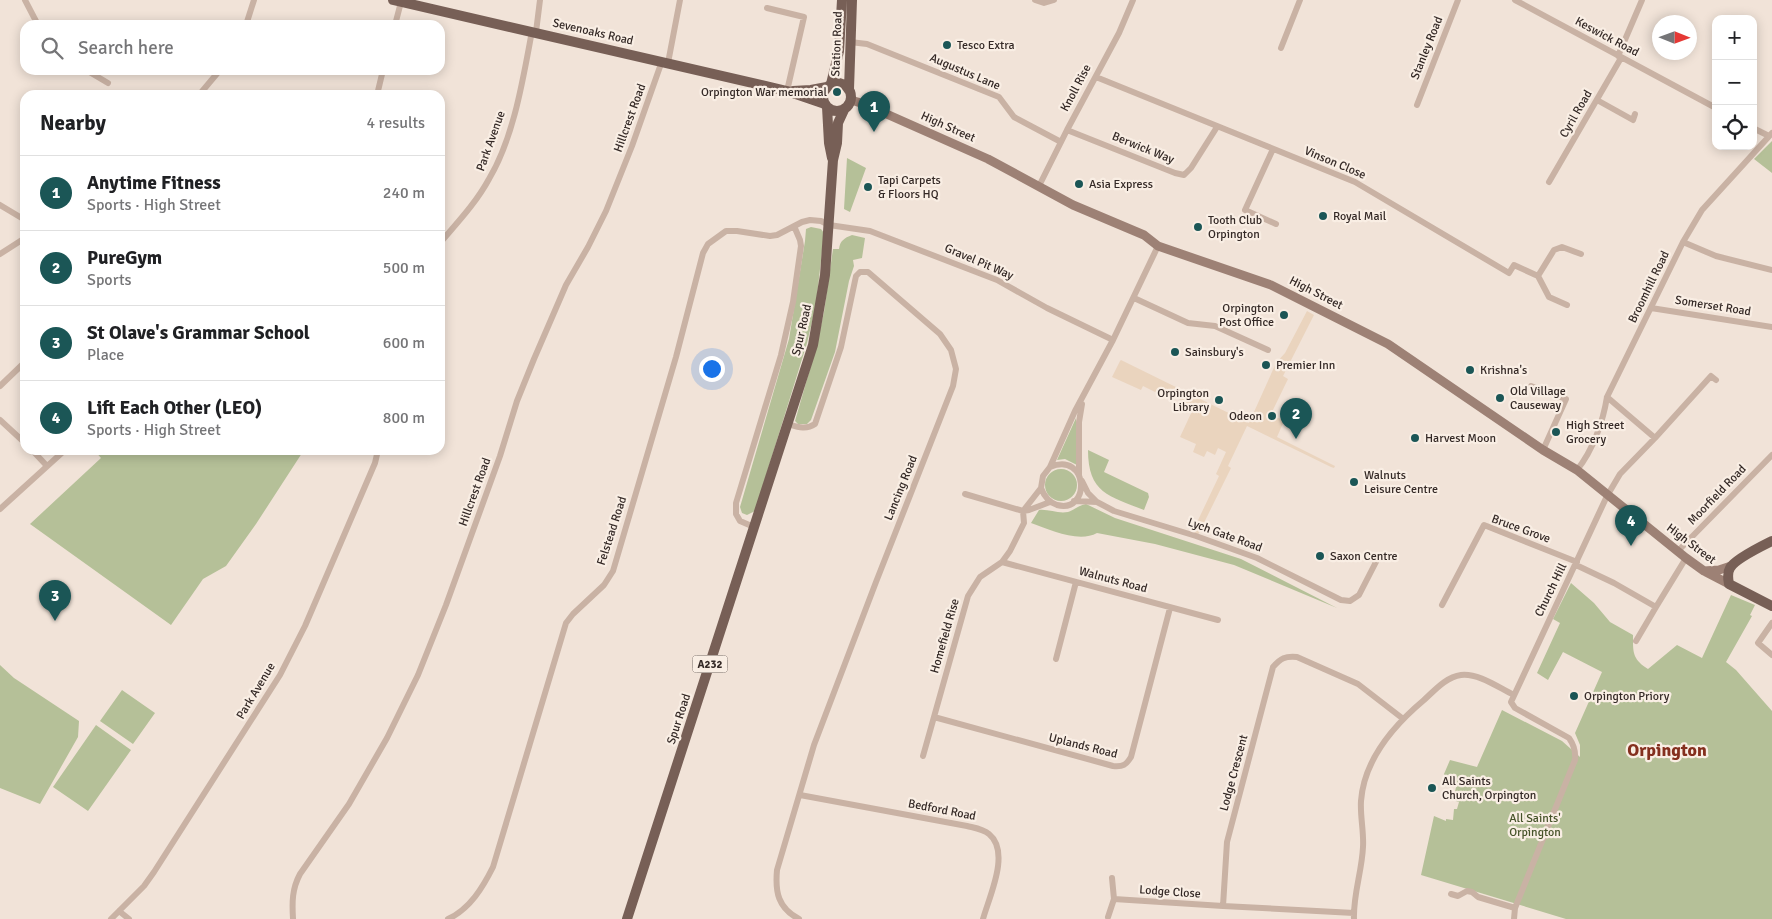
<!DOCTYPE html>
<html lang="en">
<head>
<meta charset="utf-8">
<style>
	body { margin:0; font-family:Signika,sans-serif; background:#f2f2f2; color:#202124 }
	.controls { position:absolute; right:15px; top:15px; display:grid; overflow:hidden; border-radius:10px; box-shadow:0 2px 12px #0003 }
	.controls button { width:45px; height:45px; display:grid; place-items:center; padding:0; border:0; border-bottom:1px solid #e0e0e0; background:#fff; color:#202124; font:25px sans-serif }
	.compass { position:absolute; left:1652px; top:15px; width:45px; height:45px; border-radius:50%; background:#fff; box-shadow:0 2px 12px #0003; rotate:91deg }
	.you { position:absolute; left:711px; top:368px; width:18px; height:18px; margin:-12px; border:4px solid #fff; border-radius:50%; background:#1a73e8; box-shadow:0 0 0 8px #1a73e833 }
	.badge { display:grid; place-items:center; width:32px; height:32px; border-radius:50%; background:#1b5656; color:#fff; font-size:16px; font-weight:700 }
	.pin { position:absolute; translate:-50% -41px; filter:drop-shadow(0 1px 2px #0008) }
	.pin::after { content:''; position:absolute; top:26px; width:18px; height:15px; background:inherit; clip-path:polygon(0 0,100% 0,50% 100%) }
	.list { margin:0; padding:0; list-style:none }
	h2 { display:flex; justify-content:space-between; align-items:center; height:65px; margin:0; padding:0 20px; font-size:21px }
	h2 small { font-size:16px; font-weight:400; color:#757577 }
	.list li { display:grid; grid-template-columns:32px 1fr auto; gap:15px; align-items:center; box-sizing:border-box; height:75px; padding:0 20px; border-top:1px solid #e0e0e0 }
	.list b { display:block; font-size:19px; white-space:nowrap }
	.list p { margin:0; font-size:16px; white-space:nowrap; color:#757577 }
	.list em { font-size:16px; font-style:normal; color:#757577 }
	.icon { flex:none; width:28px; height:28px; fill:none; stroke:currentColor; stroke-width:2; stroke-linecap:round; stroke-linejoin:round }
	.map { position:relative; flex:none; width:1772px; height:919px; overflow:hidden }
	.search { position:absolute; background:#fff; box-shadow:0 2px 12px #0003; left:20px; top:20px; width:425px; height:55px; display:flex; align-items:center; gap:12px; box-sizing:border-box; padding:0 18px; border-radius:15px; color:#757577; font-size:19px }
	.panel { position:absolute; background:#fff; box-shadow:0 2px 12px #0003; left:20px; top:90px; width:425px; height:365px; border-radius:15px }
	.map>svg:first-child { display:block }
	.green { fill:#b5c098 }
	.plaza { fill:#ead4be }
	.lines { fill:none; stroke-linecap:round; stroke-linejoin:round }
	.street { stroke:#c9b2a4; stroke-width:6 }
	.secondary { stroke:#9d8175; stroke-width:9 }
	.primary { stroke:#775f56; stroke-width:10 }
	.poi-dot { fill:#1b5656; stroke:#f9eee4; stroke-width:2 }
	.labels { text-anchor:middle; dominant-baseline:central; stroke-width:4.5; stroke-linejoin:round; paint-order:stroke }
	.shield { fill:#f9eee4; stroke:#6f645f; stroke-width:1 }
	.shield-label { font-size:11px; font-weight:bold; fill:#342926 }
	.street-label { font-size:12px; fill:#342926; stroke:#f9eee4 }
	.poi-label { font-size:12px; fill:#342926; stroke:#f9eee4; text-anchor:start }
	.park-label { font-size:12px; fill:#465329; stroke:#f9eee4 }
	.district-label { font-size:18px; font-weight:bold; fill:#842f1e; stroke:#f9eee4 }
</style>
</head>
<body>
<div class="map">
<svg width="1772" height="919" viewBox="0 0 1772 919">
	<rect width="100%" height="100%" fill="#f1e3d8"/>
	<!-- green -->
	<path class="green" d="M1772,141v32l-18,-14z
		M847,158l19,10 -16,44 -6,-3z
		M811,227l10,2 3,4 -8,72 -9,38 -52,168 -8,4 -5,-2 -2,-6 49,-168 16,-98 1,-12z
		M852,235l13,3 -3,20 -9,2 1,6 -5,15 -14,71 -24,68 -4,4h-9l-3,-3 21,-73 8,-36 9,-63h6c1,-8 5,-11 13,-14z
		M1076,418l1,47 -12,-6 -8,1z
		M94,450h210l-48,74 -30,42 -23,13 -32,46 -141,-101 71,-66z
		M1088,450l21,10 -5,12 44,21 1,4 -5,13c-35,-14 -56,-17 -56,-60z
		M1045 485a16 16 0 1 1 32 0a16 16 0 1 1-32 0Z
		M1086,504l29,14 126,41 96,49 -103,-43 -79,-21 -58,-11c-18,10 -47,-3 -66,-10l8,-13c10,-1 19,4 29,2 6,-2 11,-7 18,-8z
		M1571,583l23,20 16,19 23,13c0,17 -1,24 15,34l29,-24 25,13 29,-63 24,10 -5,10 2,1 -26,46 10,8 36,41v208h-206l-145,-44 13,-59 12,5v-2l7,1 1,-11h3l2,-7 -6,-2 4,-17 -10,-3 -3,-6 6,-14 27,7 25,-57 60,31 18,16v-12l-5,-12 27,-61 -39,-20 -15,28 -11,-7 23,-50 -7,-4z
		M0,665l14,13 65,43 -1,16 -38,67 -40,-16z
		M122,690l33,23 -22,31 -33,-23z
		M96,725l35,25 -43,61 -35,-24z"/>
	<!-- plaza -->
	<path class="plaza" d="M1307,311l7,4 -31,61 5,3 -17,35 13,7 -7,16 58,29 -1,2 -3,-1 -84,-41 -19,40 3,2 -34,69 -6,-2 28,-59 -3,-2 10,-22 -8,-4 -3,7 -8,-4 -3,6 -11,-5 3,-8 -16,-7 14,-30 -23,-12 -2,4 -26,-13 -2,4 -29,-13 8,-16 1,-1 128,63 27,-60 9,-10z"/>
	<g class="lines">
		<!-- street -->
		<path class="street" d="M25,0l13,25
			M1035,0l9,3 10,-3
			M1515,0l201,108
			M767,8l37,9 -17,74
			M246,25l8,-25
			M395,25l6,-23
			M536,32l4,-32
			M850,42l17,2 132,53 15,20 47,25
			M1281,48l19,-48
			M1618,56l24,-56
			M668,63l12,-63
			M86,70l22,13
			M1096,77l259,105 154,91 5,-8 24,11 11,21 18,8
			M199,95l21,-25
			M377,95l6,-25
			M1597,100l36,20 2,-6
			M1417,105l41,-105
			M1753,128l16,8
			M1067,130l108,43 9,2 7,-7 26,-41
			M1273,149l-28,61 31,14
			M1549,182l72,-124
			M1039,186l28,-56 52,-97 14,-33
			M0,205l25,15
			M1683,242l33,14 56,14
			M440,243c17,-20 36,-40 49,-64 25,-42 34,-100 43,-148
			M0,254l25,-16
			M1538,276l16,-26 8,-3 19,7
			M1134,298l54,25 27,3 53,24
			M1651,308l121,19
			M0,386l25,-24
			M1531,386l35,13 -23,51
			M0,420l25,23
			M788,424c10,3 18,6 27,0l26,-77 15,-71 4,-4h8l72,62 11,16 5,19 -3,17 -77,196 -62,163 -37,125c-2,22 1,38 22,49
			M1655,438l56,-62 5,4
			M32,450l15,16
			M1577,470c16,-20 26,-48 30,-73l76,-155 19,-32 70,-77
			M1079,475v-53l3,-18
			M1082,481l6,12 9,9
			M1041,488c3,8 7,14 16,17 34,9 32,-54 -7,-38
			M965,494l58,17 6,-1 21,-8
			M1074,501l23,1 17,9 82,25 61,22 84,42 9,1 9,-6 19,-37
			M0,509l65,-59
			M754,527l-14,-6 -4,-7v-11l45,-148 12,-53 8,-56 -1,-6 -6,-14
			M1678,551l94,-96
			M1002,562l216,58
			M1576,565l38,18 42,24 30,-49
			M1442,605l42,-80 93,37
			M1772,623l-14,20 14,12
			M1636,641l20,-34
			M1056,659l20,-77
			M934,717l179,49c10,1 13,-1 18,-9l39,-149
			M923,756l45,-160 12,-19 22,-15 8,-11 14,-28 -1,-12 18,-23 2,-12 7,-9 25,-56 38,-71 45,-94
			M800,795l167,31c8,2 16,3 22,8 22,18 0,63 -6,85
			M1112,878l2,21
			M1451,894l7,2 9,-5 5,1 6,5 37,11
			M119,911l10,8
			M1354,913l-131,-7 4,-64 46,-175c8,-9 12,-11 24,-10l61,27 44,34
			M1108,917l6,-18 109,7
			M111,919l33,-33 10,-14 126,-197 25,-49 70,-163 3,-13
			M293,919c-1,-17 -1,-30 7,-45l49,-70 38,-66 31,-63 28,-70 54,-149 17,-55 17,-42 32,-74 22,-38 18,-36 26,-65 30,-85
			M448,919c22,-10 35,-32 45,-52l73,-244 7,-9 31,-29 9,-14 63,-214 27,-104 5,-9 18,-13h11l33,5 7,-1 25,-13 8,-2 11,1 8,4 41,6 127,49 50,28 66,32
			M1354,919c-1,-24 8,-48 9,-72 1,-15 -3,-31 -2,-46 3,-41 32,-75 63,-101 11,-10 22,-23 37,-25 18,-2 38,13 53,20
			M1514,919l1,-11 60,-148c1,-9 -1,-15 -6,-22l-54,-30 -4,-6 96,-206 13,-22 35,-36 -48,-41"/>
		<!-- secondary -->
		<path class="secondary" d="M851,100l13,4 124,55 85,46 71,30 14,11 113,39 117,59 155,106 34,20 109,88 18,13 25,13
			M1704,571l15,-1 12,-4"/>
		<!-- primary -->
		<path class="primary" d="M393,0l394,91 38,13
			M823 97a14 14 0 1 1 28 0a14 14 0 1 1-28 0Z
			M831,84l8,-33 3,-51
			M849,89l3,-89
			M793,91l18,-1 16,-3
			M827,107l2,36 3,15
			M1772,541c-10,5 -37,18 -42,27 -3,5 -2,11 -1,16l43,22
			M627,919l186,-574 12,-70 8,-115 4,-17 1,-20 6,-13"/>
	</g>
	<!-- markers -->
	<g class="poi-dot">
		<circle cx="947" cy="45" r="5"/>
		<circle cx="837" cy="92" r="5"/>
		<circle cx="1079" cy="184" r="5"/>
		<circle cx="868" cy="187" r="5"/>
		<circle cx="1323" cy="216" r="5"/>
		<circle cx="1198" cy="227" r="5"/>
		<circle cx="1284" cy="315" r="5"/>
		<circle cx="1175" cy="352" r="5"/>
		<circle cx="1266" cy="365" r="5"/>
		<circle cx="1470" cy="370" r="5"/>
		<circle cx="1500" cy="398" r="5"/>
		<circle cx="1219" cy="400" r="5"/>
		<circle cx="1272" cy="416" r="5"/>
		<circle cx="1556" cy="432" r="5"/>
		<circle cx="1415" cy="438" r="5"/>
		<circle cx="1354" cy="482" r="5"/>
		<circle cx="1320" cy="556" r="5"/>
		<circle cx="1574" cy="696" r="5"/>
		<circle cx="1432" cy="788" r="5"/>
	</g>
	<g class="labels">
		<!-- shield labels -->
		<rect class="shield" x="692.5" y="655.5" width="35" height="17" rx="4"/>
		<g class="shield-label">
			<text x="710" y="664">A232</text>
		</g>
		<!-- street labels -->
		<g class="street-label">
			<text transform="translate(593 32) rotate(13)">Sevenoaks Road</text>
			<text transform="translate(1607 37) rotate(28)">Keswick Road</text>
			<text transform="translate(837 44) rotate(-88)">Station Road</text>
			<text transform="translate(1427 48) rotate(-68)">Stanley Road</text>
			<text transform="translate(965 72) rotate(23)">Augustus Lane</text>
			<text transform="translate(1076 88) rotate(-62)">Knoll Rise</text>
			<text transform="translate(1576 114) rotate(-60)">Cyril Road</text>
			<text transform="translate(630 118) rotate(-70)">Hillcrest Road</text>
			<text transform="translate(948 127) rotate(24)">High Street</text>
			<text transform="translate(491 141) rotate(-70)">Park Avenue</text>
			<text transform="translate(1143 148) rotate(22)">Berwick Way</text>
			<text transform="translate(1335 163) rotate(23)">Vinson Close</text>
			<text transform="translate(979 262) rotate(23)">Gravel Pit Way</text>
			<text transform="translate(1649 287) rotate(-64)">Broomhill Road</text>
			<text transform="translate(1316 293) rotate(27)">High Street</text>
			<text transform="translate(1713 306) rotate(9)">Somerset Road</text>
			<text transform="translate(802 330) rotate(-77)">Spur Road</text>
			<text transform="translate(901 488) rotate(-68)">Lancing Road</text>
			<text transform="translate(475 492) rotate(-70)">Hillcrest Road</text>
			<text transform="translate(1717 495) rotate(-46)">Moorfield Road</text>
			<text transform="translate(1521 529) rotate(20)">Bruce Grove</text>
			<text transform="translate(612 531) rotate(-72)">Felstead Road</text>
			<text transform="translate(1225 535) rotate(20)">Lych Gate Road</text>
			<text transform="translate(1691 544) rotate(37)">High Street</text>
			<text transform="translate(1113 580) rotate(15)">Walnuts Road</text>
			<text transform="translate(1551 590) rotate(-64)">Church Hill</text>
			<text transform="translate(945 636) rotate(-74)">Homefield Rise</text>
			<text transform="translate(256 691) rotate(-59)">Park Avenue</text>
			<text transform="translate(679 719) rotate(-72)">Spur Road</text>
			<text transform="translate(1083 746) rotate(14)">Uplands Road</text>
			<text transform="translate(1234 773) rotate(-75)">Lodge Crescent</text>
			<text transform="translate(942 810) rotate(11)">Bedford Road</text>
			<text transform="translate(1170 892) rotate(4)">Lodge Close</text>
		</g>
		<!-- poi labels -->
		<g class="poi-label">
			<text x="957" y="45">Tesco Extra</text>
			<text x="827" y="92" text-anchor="end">Orpington War memorial</text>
			<text x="878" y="180">Tapi Carpets<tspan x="878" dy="14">&amp; Floors HQ</tspan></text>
			<text x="1089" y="184">Asia Express</text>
			<text x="1333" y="216">Royal Mail</text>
			<text x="1208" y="220">Tooth Club<tspan x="1208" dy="14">Orpington</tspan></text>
			<text x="1274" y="308" text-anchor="end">Orpington<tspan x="1274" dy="14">Post Office</tspan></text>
			<text x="1185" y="352">Sainsbury's</text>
			<text x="1276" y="365">Premier Inn</text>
			<text x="1480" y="370">Krishna's</text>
			<text x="1510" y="391">Old Village<tspan x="1510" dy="14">Causeway</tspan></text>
			<text x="1209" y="393" text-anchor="end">Orpington<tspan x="1209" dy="14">Library</tspan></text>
			<text x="1262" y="416" text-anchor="end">Odeon</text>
			<text x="1566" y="425">High Street<tspan x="1566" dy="14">Grocery</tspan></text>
			<text x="1425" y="438">Harvest Moon</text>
			<text x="1364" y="475">Walnuts<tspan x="1364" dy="14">Leisure Centre</tspan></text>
			<text x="1330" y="556">Saxon Centre</text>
			<text x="1584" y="696">Orpington Priory</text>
			<text x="1442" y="781">All Saints<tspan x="1442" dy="14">Church, Orpington</tspan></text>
		</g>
		<!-- park labels -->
		<g class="park-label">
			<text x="1535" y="818">All Saints'<tspan x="1535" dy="14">Orpington</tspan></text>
		</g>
		<!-- district labels -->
		<g class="district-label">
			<text x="1667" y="750">Orpington</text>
		</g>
	</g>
</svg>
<div class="controls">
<button>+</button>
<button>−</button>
<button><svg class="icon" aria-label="locate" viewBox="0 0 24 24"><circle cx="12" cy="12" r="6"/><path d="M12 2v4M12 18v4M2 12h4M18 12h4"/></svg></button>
</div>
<svg class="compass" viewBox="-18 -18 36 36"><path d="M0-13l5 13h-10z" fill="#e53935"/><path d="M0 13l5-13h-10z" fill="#757577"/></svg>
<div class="you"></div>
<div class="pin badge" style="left:874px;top:132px">1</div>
<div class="pin badge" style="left:1296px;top:439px">2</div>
<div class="pin badge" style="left:55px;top:621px">3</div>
<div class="pin badge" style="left:1631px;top:546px">4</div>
<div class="search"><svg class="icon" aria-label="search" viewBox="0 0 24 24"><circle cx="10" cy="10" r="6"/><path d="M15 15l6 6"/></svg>Search here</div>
<section class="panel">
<h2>Nearby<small>4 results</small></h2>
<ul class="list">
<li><span class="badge">1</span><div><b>Anytime Fitness</b><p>Sports · High Street</p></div><em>240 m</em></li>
<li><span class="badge">2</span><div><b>PureGym</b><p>Sports</p></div><em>500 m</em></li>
<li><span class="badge">3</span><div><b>St Olave's Grammar School</b><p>Place</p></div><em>600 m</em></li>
<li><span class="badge">4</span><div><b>Lift Each Other (LEO)</b><p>Sports · High Street</p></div><em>800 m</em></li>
</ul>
</section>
</div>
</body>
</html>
